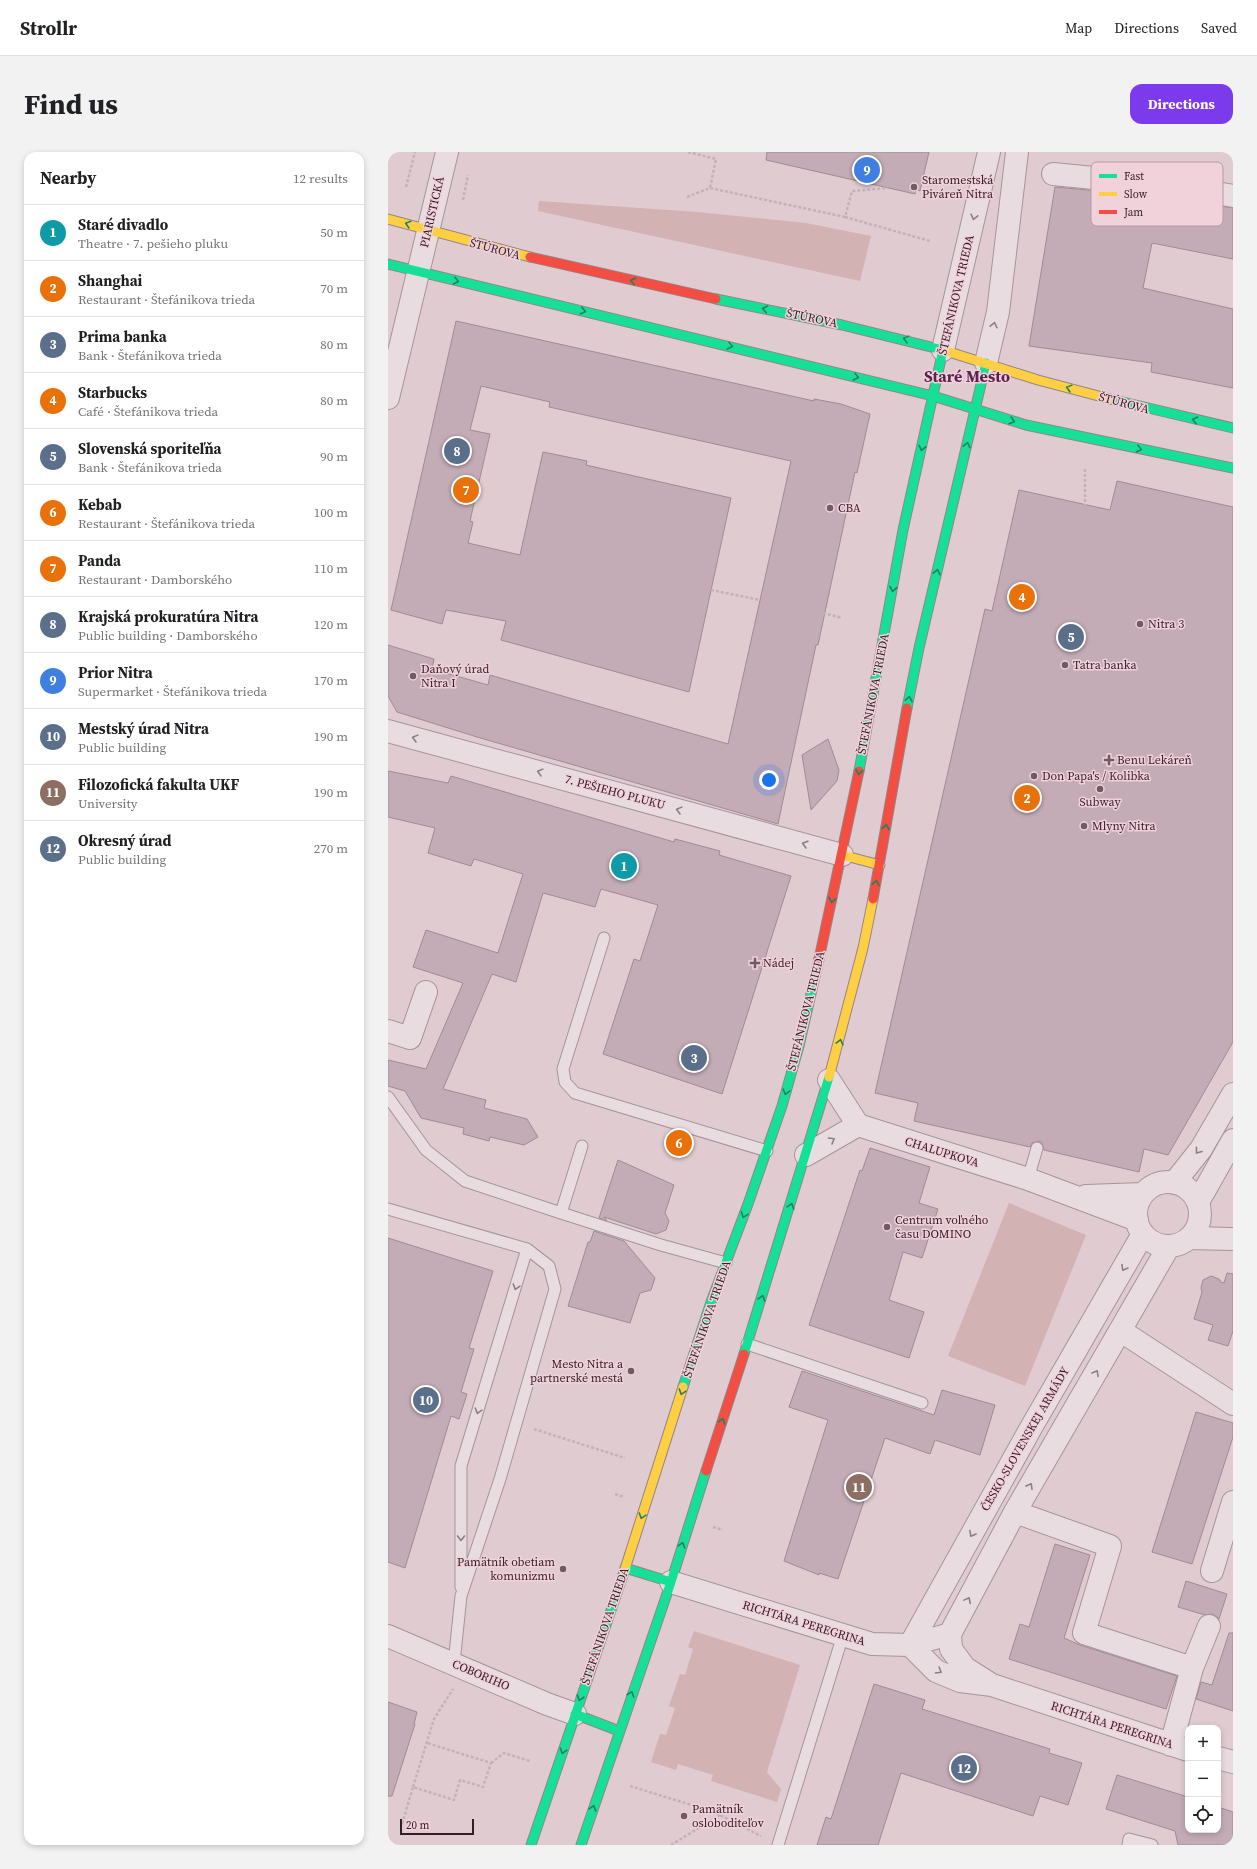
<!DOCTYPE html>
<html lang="en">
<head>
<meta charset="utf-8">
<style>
	body { margin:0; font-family:"Source Serif 4",serif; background:#f2f2f2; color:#202124 }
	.controls { position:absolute; right:12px; bottom:12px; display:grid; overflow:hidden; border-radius:8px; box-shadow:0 2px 6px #0003 }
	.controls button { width:36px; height:36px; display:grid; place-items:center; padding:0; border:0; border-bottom:1px solid #e0e0e0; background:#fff; color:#202124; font:20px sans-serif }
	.scale { position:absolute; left:12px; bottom:10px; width:74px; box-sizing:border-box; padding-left:4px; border:2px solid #331e28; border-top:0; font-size:11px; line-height:14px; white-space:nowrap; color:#331e28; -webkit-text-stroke:3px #f1d1da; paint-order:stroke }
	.you { position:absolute; left:381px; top:628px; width:14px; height:14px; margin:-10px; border:3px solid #fff; border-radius:50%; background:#1a73e8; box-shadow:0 0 0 6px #1a73e833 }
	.badge { display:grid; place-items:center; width:26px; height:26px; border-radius:50%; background:#7c3aed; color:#fff; font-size:13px; font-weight:700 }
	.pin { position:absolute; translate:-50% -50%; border:2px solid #fff; box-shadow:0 1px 4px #0006 }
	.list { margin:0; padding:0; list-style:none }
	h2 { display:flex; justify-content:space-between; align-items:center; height:52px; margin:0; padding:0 16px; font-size:17px }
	h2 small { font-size:13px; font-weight:400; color:#757577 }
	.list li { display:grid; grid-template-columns:26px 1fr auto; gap:12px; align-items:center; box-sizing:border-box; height:56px; padding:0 16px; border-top:1px solid #e0e0e0 }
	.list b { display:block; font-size:15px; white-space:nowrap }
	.list p { margin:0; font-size:13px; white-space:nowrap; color:#757577 }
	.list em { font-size:13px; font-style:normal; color:#757577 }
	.icon { flex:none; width:22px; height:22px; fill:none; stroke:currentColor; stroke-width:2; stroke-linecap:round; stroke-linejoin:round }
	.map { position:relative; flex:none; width:845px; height:1693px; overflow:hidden; border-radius:12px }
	header { display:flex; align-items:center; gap:24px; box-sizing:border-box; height:56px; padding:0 20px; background:#fff; border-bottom:1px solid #e0e0e0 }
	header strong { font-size:19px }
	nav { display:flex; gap:22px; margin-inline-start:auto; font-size:14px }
	.intro { display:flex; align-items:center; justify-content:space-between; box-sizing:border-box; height:96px; padding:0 24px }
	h1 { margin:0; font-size:28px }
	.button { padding:10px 18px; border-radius:12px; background:#7c3aed; color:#fff; font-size:14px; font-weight:700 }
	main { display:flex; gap:24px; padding:0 24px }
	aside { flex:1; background:#fff; border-radius:12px; box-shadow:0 2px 6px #0003 }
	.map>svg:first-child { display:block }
	.green { fill:#d2b2b2 }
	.building { fill:#c4acb7; stroke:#a08b94 }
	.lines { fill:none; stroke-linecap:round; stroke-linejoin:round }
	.lane-casing { stroke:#a5949a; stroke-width:13 }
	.street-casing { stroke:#a5949a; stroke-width:24 }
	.fast-casing { stroke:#95848a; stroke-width:11 }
	.slow-casing { stroke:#95848a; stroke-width:11 }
	.jam-casing { stroke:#95848a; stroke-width:11 }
	.path { stroke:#c1b3b8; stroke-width:2.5; stroke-dasharray:3 2; stroke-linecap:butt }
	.lane { stroke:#e9dce0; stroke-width:11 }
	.street { stroke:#e9dce0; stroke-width:22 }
	.fast { stroke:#16e098; stroke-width:9 }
	.slow { stroke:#ffcf43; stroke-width:9 }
	.jam { stroke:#f24e42; stroke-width:9 }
	.oneway { stroke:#8e7d84 }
	.oneway2 { stroke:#247f60 }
	.poi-dot { fill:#705b63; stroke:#f1d1da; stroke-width:1.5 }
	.labels { text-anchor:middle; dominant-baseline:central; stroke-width:3; stroke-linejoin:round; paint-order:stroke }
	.poi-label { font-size:12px; fill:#331e28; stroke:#f1d1da; text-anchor:start }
	.street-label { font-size:12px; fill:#331e28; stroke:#f1d1da }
	.district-label { font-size:16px; font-weight:bold; fill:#5b224e; stroke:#f1d1da }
	.key { fill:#f1d1da; stroke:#b89ba5; stroke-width:1 }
	.key-label { font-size:11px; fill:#331e28 }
</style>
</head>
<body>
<header>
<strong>Strollr</strong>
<nav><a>Map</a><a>Directions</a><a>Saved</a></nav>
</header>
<div class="intro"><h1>Find us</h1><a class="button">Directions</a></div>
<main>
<aside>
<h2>Nearby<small>12 results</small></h2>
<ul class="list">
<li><span class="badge" style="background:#0f9aa8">1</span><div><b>Staré divadlo</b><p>Theatre · 7. pešieho pluku</p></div><em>50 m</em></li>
<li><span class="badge" style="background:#e8710a">2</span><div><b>Shanghai</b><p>Restaurant · Štefánikova trieda</p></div><em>70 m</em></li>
<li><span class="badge" style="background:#5c6f8a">3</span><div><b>Prima banka</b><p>Bank · Štefánikova trieda</p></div><em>80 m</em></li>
<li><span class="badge" style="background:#e8710a">4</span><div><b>Starbucks</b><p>Café · Štefánikova trieda</p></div><em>80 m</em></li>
<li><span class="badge" style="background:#5c6f8a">5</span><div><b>Slovenská sporiteľňa</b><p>Bank · Štefánikova trieda</p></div><em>90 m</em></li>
<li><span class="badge" style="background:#e8710a">6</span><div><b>Kebab</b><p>Restaurant · Štefánikova trieda</p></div><em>100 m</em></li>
<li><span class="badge" style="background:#e8710a">7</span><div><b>Panda</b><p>Restaurant · Damborského</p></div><em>110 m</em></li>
<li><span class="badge" style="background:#5c6f8a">8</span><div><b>Krajská prokuratúra Nitra</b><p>Public building · Damborského</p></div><em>120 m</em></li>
<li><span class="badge" style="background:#3f7fe0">9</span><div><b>Prior Nitra</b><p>Supermarket · Štefánikova trieda</p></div><em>170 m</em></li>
<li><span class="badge" style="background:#5c6f8a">10</span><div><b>Mestský úrad Nitra</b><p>Public building</p></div><em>190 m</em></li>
<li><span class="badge" style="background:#8d6e63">11</span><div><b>Filozofická fakulta UKF</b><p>University</p></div><em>190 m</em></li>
<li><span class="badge" style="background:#5c6f8a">12</span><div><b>Okresný úrad</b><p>Public building</p></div><em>270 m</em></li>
</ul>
</aside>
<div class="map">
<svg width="845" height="1693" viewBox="0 0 845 1693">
	<rect width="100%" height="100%" fill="#e0cbd1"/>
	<!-- green -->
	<path class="green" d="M151,49l158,11 109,11 65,13 -11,45 -322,-70z
		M621,1051l77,32 -61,151 -77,-30z
		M306,1479l106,34 -33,107 14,17 -4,13 -66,-21 2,-6 -35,-11 -2,6 -25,-8 9,-28 6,1 9,-27 -6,-2 11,-32 5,1 8,-26 -5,-2z"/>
	<!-- building -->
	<path class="building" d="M379,0h162l-9,39 -4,-2 -1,5 -149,-34z
		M667,35l119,11 59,10v51l-81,-16 -9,45 90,21v79l-82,-16 1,-9 -123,-17z
		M68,169l358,80v-2l27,5 29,10 -13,59 -2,-1 -37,173h-2l-38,179 -301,-87 -80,-25 -9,-16v-51l46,14 -2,10 56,16 2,-10 238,69 63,-283 -242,-54 1,-5 -69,-16 -11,44 20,4 -20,87 3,1 -5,21 52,12 23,-103 44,9 -1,4 145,33 -42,194 -188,-52 5,-19 -60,-11 -4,14 -51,-14z
		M729,329l116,26v535l-65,113 -24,-6 -5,23 -95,-22 -2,-7 -3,-2 -7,2 -2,4 -116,-26 4,-18 -43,-10 110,-484 7,2 27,-121 91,20z
		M440,587l11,31 -2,11 -26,29 -9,-55z
		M0,619l60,12 3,-7 223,66 1,-3 45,12 -1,4 72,21 -69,218 -119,-40 31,-95 6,2 18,-56 -57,-16 -6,18 -52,-14 -27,89 -24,-8 -49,115 43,11 -2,8 43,11 11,18 -14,8 -34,-8 -1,4 -26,-7 1,-6 -43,-10 -16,-27 -17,-5v-26l38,9 37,-86 -50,-16 13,-37 72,23 25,-79 -49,-15 -3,7 -43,-13 7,-25 -47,-11z
		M482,996l60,19 -11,36 19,6 -16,49 -19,-6 -14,48 35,12 -15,46 -100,-33 51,-155 2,1z
		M230,1008l56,25 -9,28 4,8 -3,9 -10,4 -52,-17 3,4 -8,-3z
		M206,1079l30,10 31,37 -4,12 -11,3 -10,30 -62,-17 20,-64h2z
		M0,1086l105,33 -24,77 5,1 -13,43 6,2 -8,25 -8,-3 -46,152 -17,-6z
		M839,1121l6,1v57l-5,15 -20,-6 5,-15 -19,-6 8,-27 -1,-4 2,-8 8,-4 8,3 2,3 3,1z
		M414,1219l132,44 8,-25 53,15 -15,50 -45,-15 -5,14 -45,-16 -47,141 -19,-6v2l-35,-14 44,-141 -39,-13z
		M808,1260l37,11v14l-41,127 -40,-12z
		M667,1392l35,11 -26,83 16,7 97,31 -11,33 -157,-50 11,-35 9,3z
		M798,1429l41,13 -8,25 -6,-5 -8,1 -27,-8z
		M841,1481h4v78l-37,-12 5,-17 11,3z
		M486,1532l51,16 -3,9 128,40 -1,4 33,10 -14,42 -28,-9 -7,20 -132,-43 -23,72h-61l9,-28 5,2z
		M0,1550l29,10 -3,12h1l-23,72h-4z
		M729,1623l71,22v33h30v-23l15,5v33h-55l-3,-14 -69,-22z"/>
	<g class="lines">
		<!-- lane casing -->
		<g class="lane-casing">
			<path id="lane" d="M216,786l-41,131 2,13 10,11 192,58
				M0,945l38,53 39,31 96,32
				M194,994l-21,67 100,32 65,18
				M640,1027l9,-31
				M0,1057l139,40 22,17 6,23 -55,190 -39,117 -7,67
				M359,1192l175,59
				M73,1435v-121l66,-217
				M390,1693l65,-210
				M740,1693l1,-6 23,6"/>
		</g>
		<!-- street casing -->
		<g class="street-casing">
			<path id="street" d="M665,22l123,12 57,10
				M555,198l46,-198
				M598,211l12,-51 19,-160
				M0,246l59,-246
				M0,579l454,124
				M0,879l22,7 16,-46
				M441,928l29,45 170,54 109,41
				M418,1003l52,-30
				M748 1062a32 32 0 1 1 64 0a32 32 0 1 1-64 0Z
				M786,1031l27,-34 32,-55
				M698,1044l57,-2
				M810,1050l35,-62
				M801,1086l44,1
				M733,1179l112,73
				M627,1360l95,34 -26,87 108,35
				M824,1419l21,-69
				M283,1430l201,62 38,1 40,-11
				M562,1482l65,-122 154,-266
				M562,1482l1,15 14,19 27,17 196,65
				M0,1484l159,68 28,10
				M604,1533l-32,-4 -24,-10 -26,-26 122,-219 111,-192
				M783,1593l21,-77 17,-42
				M830,1606l15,4"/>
		</g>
		<!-- fast casing -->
		<g class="fast-casing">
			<path id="fast" d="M0,112l545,132
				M328,147l126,26 101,25
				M545,244l93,29 207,43
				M722,247l123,29
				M519,556l12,-60 67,-285
				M471,619l44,-241 40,-180 3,1
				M356,1202l85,-277
				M295,1235l28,-85 37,-98 34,-98 17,-60 20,-87
				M237,1416l46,14
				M187,1562l44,17
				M143,1693l93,-273
				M193,1693l90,-263 35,-111"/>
		</g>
		<!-- slow casing -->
		<g class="slow-casing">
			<path id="slow" d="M0,67l142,38
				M558,199l92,29 72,19
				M454,703l38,10
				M441,925l34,-129 10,-49
				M236,1420l59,-185"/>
		</g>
		<!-- jam casing -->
		<g class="jam-casing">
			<path id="jam" d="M142,105l186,42
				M485,747l34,-191
				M431,807l40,-188
				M318,1319l38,-117"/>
		</g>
		<!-- path -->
		<path class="path" d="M300,0l28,7 -6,29
			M18,35l9,-35
			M299,45l23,-9 135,29 7,-26 36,-3
			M75,48l5,-25
			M457,65l85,24
			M697,317v36
			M323,438l49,10
			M435,461l19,5
			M146,1277l91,29
			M227,1342l9,3
			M325,1375l10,3
			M103,1611l13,-10 26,8
			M242,1634l84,26 47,24
			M25,1635l21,-68 19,-30
			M14,1672l11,-37 41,13 6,-20 23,7 8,-24 -64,-20
			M283,1693l49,-30"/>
		<!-- lane -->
		<use href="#lane" class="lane"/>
		<!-- street -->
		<use href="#street" class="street"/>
		<!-- fast -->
		<use href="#fast" class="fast"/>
		<!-- slow -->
		<use href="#slow" class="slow"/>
		<!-- jam -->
		<use href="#jam" class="jam"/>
	</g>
	<!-- one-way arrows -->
	<defs><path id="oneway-chevron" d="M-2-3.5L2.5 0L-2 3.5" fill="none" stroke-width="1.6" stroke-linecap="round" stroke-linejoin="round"/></defs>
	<g class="oneway">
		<use href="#oneway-chevron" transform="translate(586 65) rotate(103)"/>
		<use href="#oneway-chevron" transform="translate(606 173) rotate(-77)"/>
		<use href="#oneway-chevron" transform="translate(27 586) rotate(-165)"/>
		<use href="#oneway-chevron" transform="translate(152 620) rotate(-165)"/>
		<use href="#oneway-chevron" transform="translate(291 658) rotate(-165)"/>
		<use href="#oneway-chevron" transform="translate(417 692) rotate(-164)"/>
		<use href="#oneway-chevron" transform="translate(444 988) rotate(-30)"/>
		<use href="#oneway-chevron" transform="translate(810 999) rotate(128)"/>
		<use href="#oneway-chevron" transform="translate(736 1116) rotate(120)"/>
		<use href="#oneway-chevron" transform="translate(128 1135) rotate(107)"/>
		<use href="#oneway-chevron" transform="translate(708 1221) rotate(-60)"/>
		<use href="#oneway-chevron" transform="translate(90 1259) rotate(107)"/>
		<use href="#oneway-chevron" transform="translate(642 1334) rotate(-60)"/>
		<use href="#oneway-chevron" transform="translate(584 1382) rotate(119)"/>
		<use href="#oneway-chevron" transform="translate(73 1386) rotate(90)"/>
		<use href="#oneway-chevron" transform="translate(580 1448) rotate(-62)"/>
		<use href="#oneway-chevron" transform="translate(551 1519) rotate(30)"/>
	</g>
	<g class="oneway2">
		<use href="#oneway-chevron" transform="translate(20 72) rotate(-164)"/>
		<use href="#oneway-chevron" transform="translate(68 129) rotate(13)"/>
		<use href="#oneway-chevron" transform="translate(245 129) rotate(-168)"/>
		<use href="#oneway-chevron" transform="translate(377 157) rotate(-168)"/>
		<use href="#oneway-chevron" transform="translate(195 159) rotate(13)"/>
		<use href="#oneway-chevron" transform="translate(518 187) rotate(-165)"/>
		<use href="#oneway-chevron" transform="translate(342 194) rotate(14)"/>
		<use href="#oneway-chevron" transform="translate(468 225) rotate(14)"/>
		<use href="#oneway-chevron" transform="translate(681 236) rotate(-165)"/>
		<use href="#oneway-chevron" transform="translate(807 268) rotate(-168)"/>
		<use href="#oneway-chevron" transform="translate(624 269) rotate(17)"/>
		<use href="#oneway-chevron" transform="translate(579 293) rotate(-77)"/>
		<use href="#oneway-chevron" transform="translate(534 296) rotate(103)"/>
		<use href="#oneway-chevron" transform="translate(751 297) rotate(12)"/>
		<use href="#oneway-chevron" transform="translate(549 420) rotate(-77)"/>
		<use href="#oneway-chevron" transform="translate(505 437) rotate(100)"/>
		<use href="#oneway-chevron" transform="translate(521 547) rotate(-79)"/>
		<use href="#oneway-chevron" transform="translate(471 620) rotate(101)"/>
		<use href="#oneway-chevron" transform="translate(498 675) rotate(-81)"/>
		<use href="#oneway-chevron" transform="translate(488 731) rotate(-78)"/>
		<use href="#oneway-chevron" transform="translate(444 748) rotate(102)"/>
		<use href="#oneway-chevron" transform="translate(452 890) rotate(-76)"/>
		<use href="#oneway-chevron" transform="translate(398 940) rotate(105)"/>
		<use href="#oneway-chevron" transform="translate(403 1054) rotate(-73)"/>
		<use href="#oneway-chevron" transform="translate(356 1063) rotate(111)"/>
		<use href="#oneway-chevron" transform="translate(374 1146) rotate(-72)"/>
		<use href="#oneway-chevron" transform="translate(294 1240) rotate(108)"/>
		<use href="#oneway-chevron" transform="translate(334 1269) rotate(-72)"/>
		<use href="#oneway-chevron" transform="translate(254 1364) rotate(108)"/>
		<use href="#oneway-chevron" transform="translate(294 1393) rotate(-72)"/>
		<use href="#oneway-chevron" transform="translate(243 1542) rotate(-71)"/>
		<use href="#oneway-chevron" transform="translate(192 1546) rotate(109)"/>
		<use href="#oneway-chevron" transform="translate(175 1599) rotate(108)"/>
		<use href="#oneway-chevron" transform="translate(205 1656) rotate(-72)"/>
	</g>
	<!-- markers -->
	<g class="poi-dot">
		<circle cx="526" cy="35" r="4"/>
		<circle cx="442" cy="356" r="4"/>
		<circle cx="752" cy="472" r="4"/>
		<circle cx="677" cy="513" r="4"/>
		<circle cx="25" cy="524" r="4"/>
		<path d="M719 602h4v4h4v4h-4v4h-4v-4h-4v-4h4z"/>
		<circle cx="646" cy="624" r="4"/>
		<circle cx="712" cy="637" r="4"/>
		<circle cx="696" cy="674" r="4"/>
		<path d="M365 805h4v4h4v4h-4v4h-4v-4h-4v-4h4z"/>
		<circle cx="499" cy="1075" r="4"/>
		<circle cx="243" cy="1219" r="4"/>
		<circle cx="175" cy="1417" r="4"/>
		<circle cx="296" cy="1664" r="4"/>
	</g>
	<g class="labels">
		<!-- poi labels -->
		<g class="poi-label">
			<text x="534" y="28">Staromestská<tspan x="534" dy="14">Piváreň Nitra</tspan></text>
			<text x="450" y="356">CBA</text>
			<text x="760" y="472">Nitra 3</text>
			<text x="685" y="513">Tatra banka</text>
			<text x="33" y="517">Daňový úrad<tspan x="33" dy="14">Nitra I</tspan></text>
			<text x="729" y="608">Benu Lekáreň</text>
			<text x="654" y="624">Don Papa's / Kolibka</text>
			<text x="712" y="650" text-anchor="middle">Subway</text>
			<text x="704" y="674">Mlyny Nitra</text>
			<text x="375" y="811">Nádej</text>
			<text x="507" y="1068">Centrum voľného<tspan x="507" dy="14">času DOMINO</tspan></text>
			<text x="235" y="1212" text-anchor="end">Mesto Nitra a<tspan x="235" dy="14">partnerské mestá</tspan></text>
			<text x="167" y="1410" text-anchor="end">Pamätník obetiam<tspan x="167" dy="14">komunizmu</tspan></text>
			<text x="304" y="1657">Pamätník<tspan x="304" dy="14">osloboditeľov</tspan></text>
		</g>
		<!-- street labels -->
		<g class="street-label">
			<text transform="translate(44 60) rotate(-77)">PIARISTICKÁ</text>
			<text transform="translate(107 97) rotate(15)">ŠTÚROVA</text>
			<text transform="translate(568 143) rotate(-77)">ŠTEFÁNIKOVA TRIEDA</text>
			<text transform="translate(424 166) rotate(12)">ŠTÚROVA</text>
			<text transform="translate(736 251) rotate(15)">ŠTÚROVA</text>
			<text transform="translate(485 542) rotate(-79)">ŠTEFÁNIKOVA TRIEDA</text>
			<text transform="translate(227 640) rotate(15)">7. PEŠIEHO PLUKU</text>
			<text transform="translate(418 859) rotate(-76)">ŠTEFÁNIKOVA TRIEDA</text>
			<text transform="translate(554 1000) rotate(17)">CHALUPKOVA</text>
			<text transform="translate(319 1167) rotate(-71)">ŠTEFÁNIKOVA TRIEDA</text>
			<text transform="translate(637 1287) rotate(-60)">ČESKO-SLOVENSKEJ ARMÁDY</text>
			<text transform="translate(416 1471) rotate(17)">RICHTÁRA PEREGRINA</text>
			<text transform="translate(217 1474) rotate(-71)">ŠTEFÁNIKOVA TRIEDA</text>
			<text transform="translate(93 1523) rotate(23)">COBORIHO</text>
			<text transform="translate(724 1573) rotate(18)">RICHTÁRA PEREGRINA</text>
		</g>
		<!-- district labels -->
		<g class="district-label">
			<text x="579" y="224">Staré Mesto</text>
		</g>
	</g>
	<!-- legend -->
	<rect x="703" y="10" width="132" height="64" rx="6" class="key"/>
	<rect x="711" y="22" width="18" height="4" fill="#16e098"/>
	<rect x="711" y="40" width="18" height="4" fill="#ffcf43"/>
	<rect x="711" y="58" width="18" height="4" fill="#f24e42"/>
	<g class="key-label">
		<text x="736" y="28">Fast</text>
		<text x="736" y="46">Slow</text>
		<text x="736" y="64">Jam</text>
	</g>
</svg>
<div class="controls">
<button>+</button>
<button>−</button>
<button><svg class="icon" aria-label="locate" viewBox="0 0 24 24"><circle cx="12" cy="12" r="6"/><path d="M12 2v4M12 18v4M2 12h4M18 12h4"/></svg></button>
</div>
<div class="scale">20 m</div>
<div class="you"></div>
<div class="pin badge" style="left:236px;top:714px;background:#0f9aa8">1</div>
<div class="pin badge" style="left:639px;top:646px;background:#e8710a">2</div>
<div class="pin badge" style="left:306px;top:906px;background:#5c6f8a">3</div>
<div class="pin badge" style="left:634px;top:445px;background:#e8710a">4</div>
<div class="pin badge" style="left:683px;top:485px;background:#5c6f8a">5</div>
<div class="pin badge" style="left:291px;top:991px;background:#e8710a">6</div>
<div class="pin badge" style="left:78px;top:338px;background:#e8710a">7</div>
<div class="pin badge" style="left:69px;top:299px;background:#5c6f8a">8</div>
<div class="pin badge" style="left:479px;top:18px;background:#3f7fe0">9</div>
<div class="pin badge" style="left:38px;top:1248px;background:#5c6f8a">10</div>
<div class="pin badge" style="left:471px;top:1335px;background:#8d6e63">11</div>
<div class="pin badge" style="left:576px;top:1616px;background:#5c6f8a">12</div>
</div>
</main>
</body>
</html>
